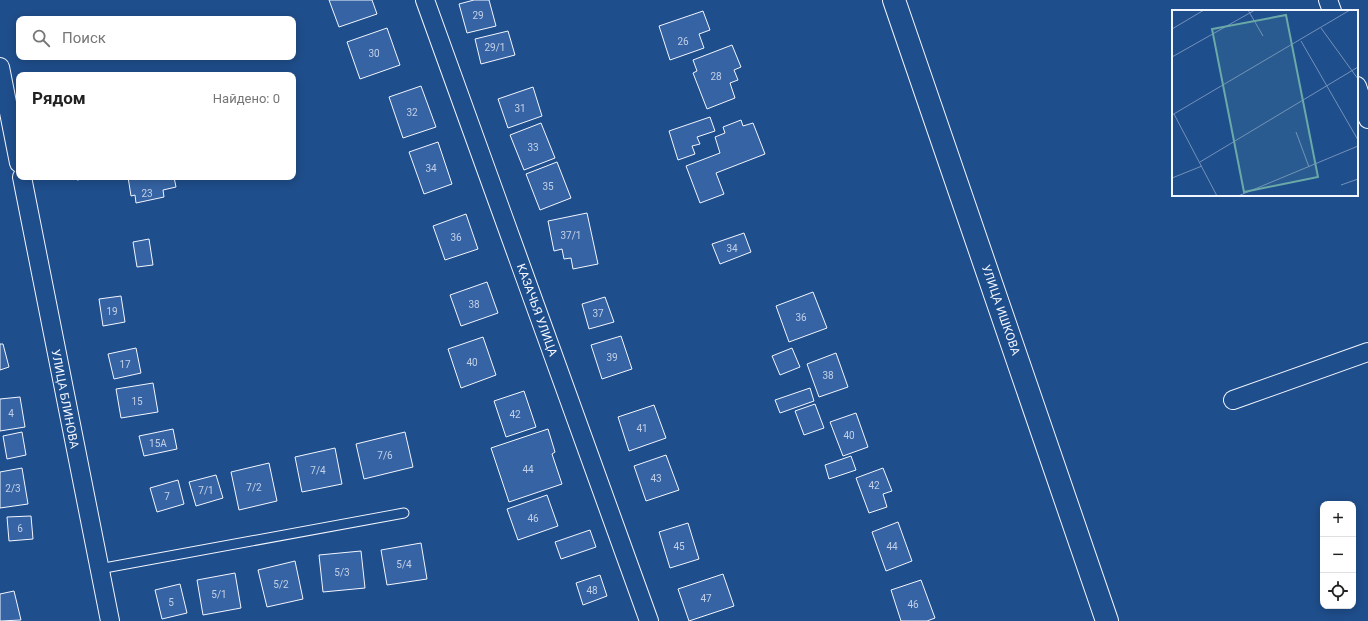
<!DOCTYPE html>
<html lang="ru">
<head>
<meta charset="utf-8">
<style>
	body { margin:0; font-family:Roboto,sans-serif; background:#f2f2f2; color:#222 }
	.controls { position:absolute; right:12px; bottom:12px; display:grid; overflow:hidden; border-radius:8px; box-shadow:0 2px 10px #0003 }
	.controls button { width:36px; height:36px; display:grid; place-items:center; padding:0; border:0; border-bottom:1px solid #e0e0e0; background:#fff; color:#222; font:20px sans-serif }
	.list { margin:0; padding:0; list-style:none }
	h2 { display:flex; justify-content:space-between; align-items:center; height:52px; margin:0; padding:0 16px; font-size:17px }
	h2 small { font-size:13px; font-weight:400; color:#767676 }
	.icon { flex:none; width:22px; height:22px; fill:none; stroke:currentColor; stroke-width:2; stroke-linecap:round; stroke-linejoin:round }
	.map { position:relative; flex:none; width:1368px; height:621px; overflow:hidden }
	.search { position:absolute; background:#fff; box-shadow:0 2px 10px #0003; left:16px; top:16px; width:280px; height:44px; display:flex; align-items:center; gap:10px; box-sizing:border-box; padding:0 14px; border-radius:8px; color:#767676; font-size:15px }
	.panel { position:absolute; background:#fff; box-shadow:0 2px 10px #0003; left:16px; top:72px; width:280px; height:108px; border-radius:8px }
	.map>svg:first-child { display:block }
	.building { fill:#3563a3; stroke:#f2f6ff }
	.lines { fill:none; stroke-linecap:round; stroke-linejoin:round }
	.lane-casing { stroke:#f2f6ff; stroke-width:11 }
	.street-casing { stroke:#f2f6ff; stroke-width:20 }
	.secondary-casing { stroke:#f2f6ff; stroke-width:24 }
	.lane { stroke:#1f4e8c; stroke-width:9 }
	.street { stroke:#1f4e8c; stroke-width:18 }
	.secondary { stroke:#1f4e8c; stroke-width:22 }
	.labels { text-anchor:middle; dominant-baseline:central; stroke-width:3; stroke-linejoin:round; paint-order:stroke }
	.number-label { font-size:10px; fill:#c3d1e8 }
	.street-label { font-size:12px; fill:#f2f6ff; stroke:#1f4e8c }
	.inset-road { fill:none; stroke:#7391ba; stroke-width:1 }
	.view { fill:#6aa9a8; fill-opacity:0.15; stroke:#6aa9a8; stroke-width:2 }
	.inset-edge { fill:none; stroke:#f2f6ff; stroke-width:2 }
</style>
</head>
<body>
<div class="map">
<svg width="1368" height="621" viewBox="0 0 1368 621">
	<rect width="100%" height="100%" fill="#1f4e8c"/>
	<!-- building -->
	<path class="building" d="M329,0h43l5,14 -38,13z
		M474,0h15l7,26 -29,7 -8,-29z
		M703,11l7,19 -11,4 5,14 -34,12 -11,-34z
		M387,28l13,37 -40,14 -13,-37z
		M508,31l7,24 -34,9 -6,-25z
		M732,45l9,22 -7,3 4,10 -8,3 5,15 -28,11 -14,-36 4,-2 -4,-11z
		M421,86l15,41 -33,11 -14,-41z
		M533,87l9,29 -34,12 -10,-29z
		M710,117l5,14 -18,6 3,7 -8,2 3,8 -17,6 -9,-29z
		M741,120l2,6 10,-3 12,31 -49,19 8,21 -24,9 -14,-37 34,-13 -5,-16 10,-4 -2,-6z
		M541,123l14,35 -31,12 -14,-35z
		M438,142l14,42 -28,10 -15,-42z
		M557,162l14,36 -31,12 -14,-36z
		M76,177h17l-16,3z
		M128,177h46l2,10 -13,3 1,7 -28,6 -1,-8 -4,1z
		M587,213l11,51 -25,5 -2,-11 -7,1 -2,-10 -8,2 -6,-30z
		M466,214l12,35 -33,11 -12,-34z
		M744,233l7,19 -31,12 -8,-20z
		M149,239l4,26 -16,2 -4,-25z
		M487,282l11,31 -37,13 -11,-31z
		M813,292l14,36 -38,14 -13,-36z
		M121,296l4,26 -22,4 -4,-27z
		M605,297l9,25 -25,7 -7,-25z
		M621,336l11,33 -30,10 -11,-34z
		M483,337l13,38 -35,13 -13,-39z
		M0,344h3l6,23 -9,3z
		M136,348l5,25 -27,6 -6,-25z
		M792,348l8,19 -20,8 -8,-19z
		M836,353l12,34 -29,10 -12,-33z
		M153,383l5,29 -37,6 -5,-29z
		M810,388l4,13 -34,12 -5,-13z
		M524,391l12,36 -30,10 -12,-36z
		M20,397l5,30 -25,4v-32z
		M815,404l9,24 -20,7 -9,-24z
		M654,405l12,33 -37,13 -11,-34z
		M856,413l12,34 -25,9 -13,-34z
		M173,429l4,20 -33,7 -5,-20z
		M548,429l7,23 -3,2 10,30 -53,18 -18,-54z
		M22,432l4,23 -19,4 -4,-23z
		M405,432l8,35 -49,12 -8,-35z
		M335,448l7,36 -40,8 -7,-35z
		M666,455l13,35 -33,11 -12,-35z
		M851,456l5,14 -27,9 -4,-14z
		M269,463l8,38 -38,9 -8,-38z
		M22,468l6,36 -28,4v-36z
		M883,468l9,23 -9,3 4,13 -18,6 -13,-35z
		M216,475l7,23 -27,8 -7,-24z
		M178,480l6,24 -27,8 -7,-24z
		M547,495l11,31 -40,14 -11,-31z
		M31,516l2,23 -24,2 -2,-24z
		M898,522l14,39 -26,10 -14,-39z
		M688,523l11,36 -29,9 -11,-36z
		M590,530l6,17 -35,12 -6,-17z
		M421,543l6,36 -40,6 -6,-35z
		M361,551l4,37 -42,4 -4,-37z
		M295,561l8,38 -36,8 -9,-37z
		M235,573l6,35 -38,7 -6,-35z
		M723,574l11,32 -45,15 -11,-32z
		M600,575l7,21 -24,9 -7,-22z
		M921,580l14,38 -8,3h-26l-10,-31z
		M180,584l7,29 -25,6 -7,-29z
		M14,591l7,29 -21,1v-27z"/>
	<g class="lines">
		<!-- lane casing -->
		<g class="lane-casing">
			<path id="lane" d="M99,569l305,-56"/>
		</g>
		<!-- street casing -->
		<g class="street-casing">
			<path id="street" d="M425,0l224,621
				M1328,0l4,11
				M0,67l19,96
				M1357,86l11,33
				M22,177l88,444
				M1233,400l135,-48"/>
		</g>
		<!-- secondary casing -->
		<g class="secondary-casing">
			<path id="secondary" d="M894,0l213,621"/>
		</g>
		<!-- lane -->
		<use href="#lane" class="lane"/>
		<!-- street -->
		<use href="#street" class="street"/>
		<!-- secondary -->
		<use href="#secondary" class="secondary"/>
	</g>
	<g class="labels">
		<!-- number labels -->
		<g class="number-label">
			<text x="478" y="15">29</text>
			<text x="683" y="41">26</text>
			<text x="495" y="47">29/1</text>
			<text x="374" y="53">30</text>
			<text x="716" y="76">28</text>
			<text x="520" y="108">31</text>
			<text x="412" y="112">32</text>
			<text x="533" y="147">33</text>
			<text x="431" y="168">34</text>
			<text x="548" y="186">35</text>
			<text x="147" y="193">23</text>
			<text x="571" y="235">37/1</text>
			<text x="456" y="237">36</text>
			<text x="732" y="248">34</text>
			<text x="474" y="304">38</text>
			<text x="112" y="311">19</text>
			<text x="598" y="313">37</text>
			<text x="801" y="317">36</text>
			<text x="612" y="357">39</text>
			<text x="472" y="362">40</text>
			<text x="125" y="364">17</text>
			<text x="828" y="375">38</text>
			<text x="137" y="401">15</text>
			<text x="11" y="413">4</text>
			<text x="515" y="414">42</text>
			<text x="642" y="428">41</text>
			<text x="849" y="435">40</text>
			<text x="158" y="443">15А</text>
			<text x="385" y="455">7/6</text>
			<text x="528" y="469">44</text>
			<text x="318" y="470">7/4</text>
			<text x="656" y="478">43</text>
			<text x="874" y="485">42</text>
			<text x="254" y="487">7/2</text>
			<text x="13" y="488">2/3</text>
			<text x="206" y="490">7/1</text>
			<text x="167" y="496">7</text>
			<text x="533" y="518">46</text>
			<text x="20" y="528">6</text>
			<text x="679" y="546">45</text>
			<text x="892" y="546">44</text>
			<text x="404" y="564">5/4</text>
			<text x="342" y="572">5/3</text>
			<text x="281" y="584">5/2</text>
			<text x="592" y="590">48</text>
			<text x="219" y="594">5/1</text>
			<text x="706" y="598">47</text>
			<text x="171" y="602">5</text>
			<text x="913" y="604">46</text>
		</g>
		<!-- street labels -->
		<g class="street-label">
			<text transform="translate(537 310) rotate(70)">КАЗАЧЬЯ УЛИЦА</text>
			<text transform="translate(1001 310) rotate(71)">УЛИЦА ИШКОВА</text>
			<text transform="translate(65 399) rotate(79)">УЛИЦА БЛИНОВА</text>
		</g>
	</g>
	<!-- overview -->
	<g transform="translate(1172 10)">
		<rect width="186" height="186" fill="#1f4e8c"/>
		<path class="inset-road" d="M76,0l15,26M149,18l37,51M0,19l32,-19M129,31l57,99M0,47l83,-47M2,104l43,82M0,105l178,-105M124,122l13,35M28,152l158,-95M0,168l30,-12M169,175l17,-6M66,186l120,-50"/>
		<path class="view" d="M114,5l32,162 -74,15 -32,-163z"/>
		<rect width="186" height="186" class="inset-edge"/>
	</g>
</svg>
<div class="controls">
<button>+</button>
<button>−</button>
<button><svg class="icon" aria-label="locate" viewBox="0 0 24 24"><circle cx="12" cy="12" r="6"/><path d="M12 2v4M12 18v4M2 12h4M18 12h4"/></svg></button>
</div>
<div class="search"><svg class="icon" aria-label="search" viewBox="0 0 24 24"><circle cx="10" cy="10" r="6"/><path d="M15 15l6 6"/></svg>Поиск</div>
<section class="panel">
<h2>Рядом<small>Найдено: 0</small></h2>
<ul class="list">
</ul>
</section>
</div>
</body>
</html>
